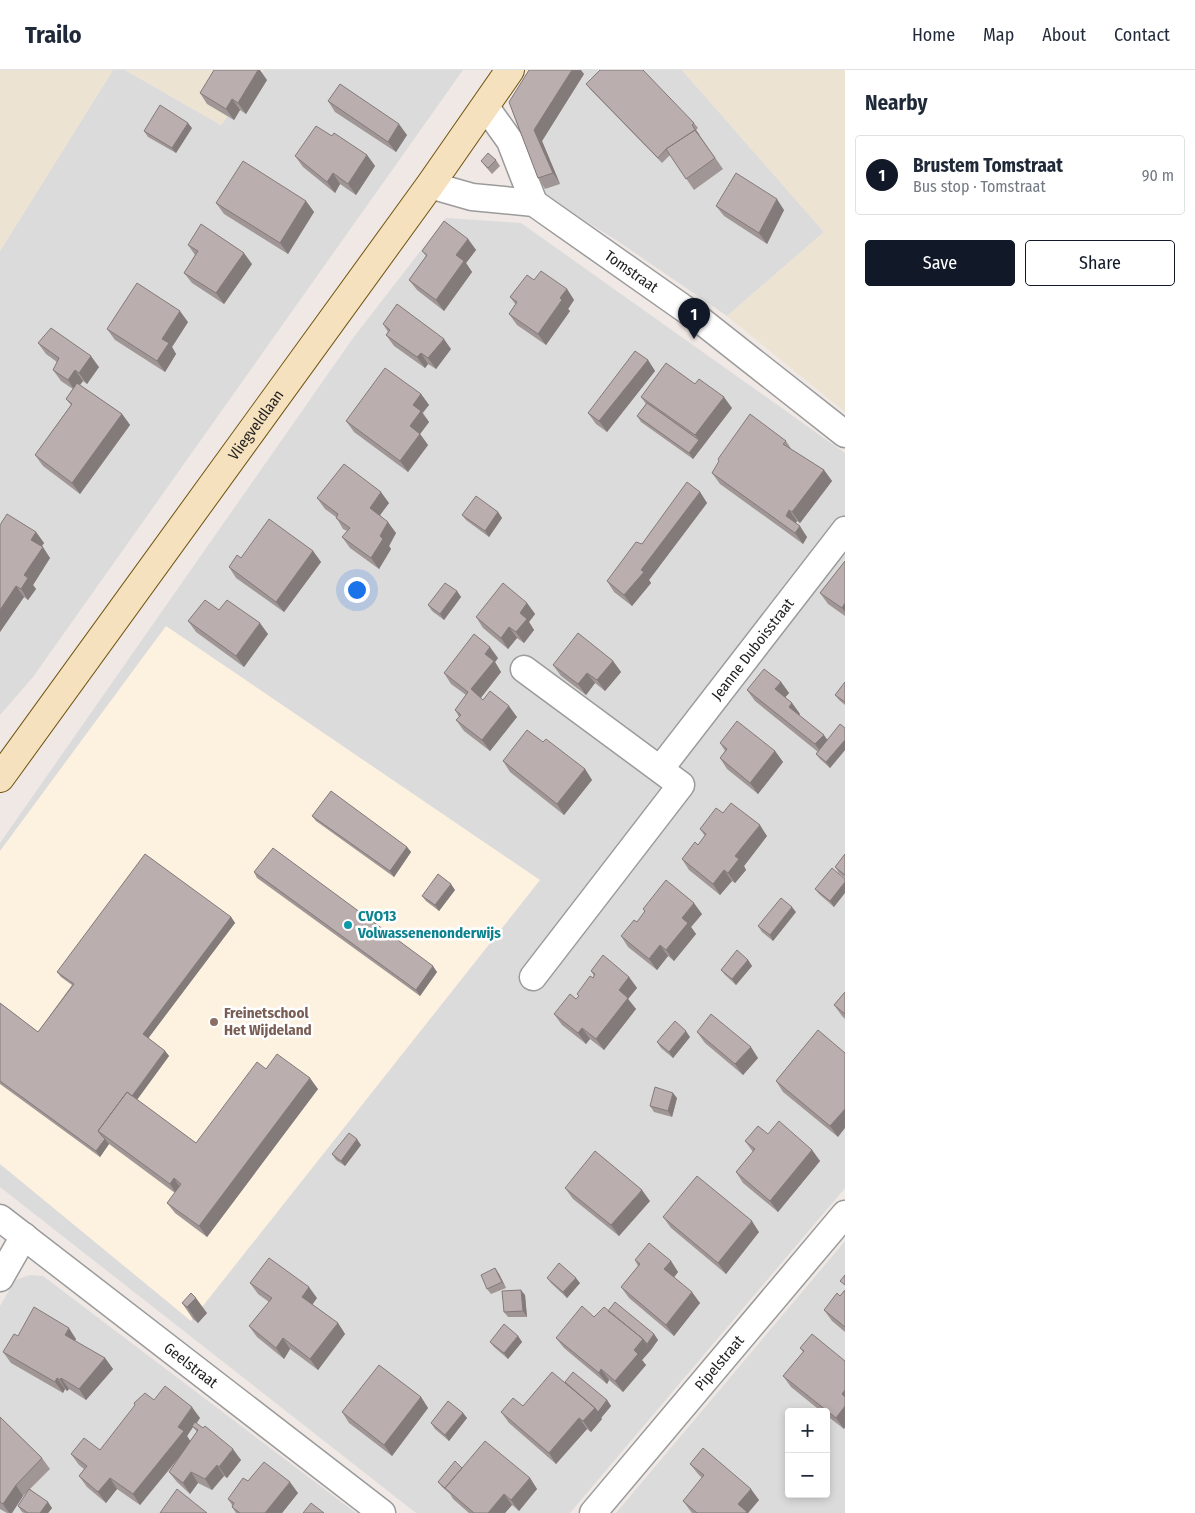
<!DOCTYPE html>
<html lang="en">
<head>
<meta charset="utf-8">
<style>
	body { margin:0; font-family:"Fira Sans Condensed",sans-serif; background:#f2f2f3; color:#1f2937 }
	.controls { position:absolute; right:15px; bottom:15px; display:grid; overflow:hidden; border-radius:5px; box-shadow:0 2px 8px #0003 }
	.controls button { width:45px; height:45px; display:grid; place-items:center; padding:0; border:0; border-bottom:1px solid #e0e1e3; background:#fff; color:#1f2937; font:25px sans-serif }
	.you { position:absolute; left:356px; top:519px; width:18px; height:18px; margin:-12px; border:4px solid #fff; border-radius:50%; background:#1a73e8; box-shadow:0 0 0 8px #1a73e833 }
	.badge { display:grid; place-items:center; width:32px; height:32px; border-radius:50%; background:#111827; color:#fff; font-size:16px; font-weight:700 }
	.pin { position:absolute; translate:-50% -41px; filter:drop-shadow(0 1px 2px #0008) }
	.pin::after { content:''; position:absolute; top:26px; width:18px; height:15px; background:inherit; clip-path:polygon(0 0,100% 0,50% 100%) }
	.list { margin:0; padding:0; list-style:none }
	h2 { display:flex; justify-content:space-between; align-items:center; height:65px; margin:0; padding:0 20px; font-size:21px }
	h2 small { font-size:16px; font-weight:400; color:#747a83 }
	.list li { display:grid; grid-template-columns:32px 1fr auto; gap:15px; align-items:center; box-sizing:border-box; height:80px; margin:0 10px 10px; padding:0 10px; border:1px solid #e0e1e3; border-radius:5px }
	.list b { display:block; font-size:19px; white-space:nowrap }
	.list p { margin:0; font-size:16px; white-space:nowrap; color:#747a83 }
	.list em { font-size:16px; font-style:normal; color:#747a83 }
	.actions { display:flex; gap:10px; padding:15px 20px }
	.actions a { flex:1; padding:11px 0; border:1px solid #111827; border-radius:5px; text-align:center; font-size:18px; color:#111827 }
	.actions .main { background:#111827; color:#fff }
	.map { position:relative; flex:none; width:845px; height:1443px; overflow:hidden }
	header { display:flex; align-items:center; gap:30px; box-sizing:border-box; height:70px; padding:0 25px; background:#fff; border-bottom:1px solid #e0e1e3 }
	header strong { font-size:24px }
	nav { display:flex; gap:28px; margin-inline-start:auto; font-size:18px }
	main { display:flex }
	aside { flex:1; background:#fff }
	.map>svg:first-child { display:block }
	.residential { fill:#dcdbdc; fill-rule:evenodd }
	.education { fill:#fdf1e0 }
	.farmland { fill:#ece3d2 }
	.lines { fill:none; stroke-linecap:round; stroke-linejoin:round }
	.minor-casing { stroke:#9b9b9b; stroke-width:29 }
	.secondary-casing { stroke:#6f520c; stroke-width:30 }
	.minor { stroke:#fff; stroke-width:26 }
	.secondary { stroke:#f5e1bd; stroke-width:28 }
	.wall { fill:#a19696; fill-rule:evenodd }
	.shaded-wall { fill:#837a7a }
	.building { fill:#bbaeae; stroke:#837a7a }
	.culture-dot { fill:#0f9aa8; stroke:#fff; stroke-width:2 }
	.education-dot { fill:#8d6e63; stroke:#fff; stroke-width:2 }
	.labels { text-anchor:middle; dominant-baseline:central; stroke-width:5; stroke-linejoin:round; paint-order:stroke }
	.street-label { font-size:15px; fill:#1e1e1e; stroke:#fff }
	.culture-label { font-size:15px; font-weight:bold; fill:#0d838f; stroke:#fff; text-anchor:start }
	.education-label { font-size:15px; font-weight:bold; fill:#785e54; stroke:#fff; text-anchor:start }
</style>
</head>
<body>
<header>
<strong>Trailo</strong>
<nav><a>Home</a><a>Map</a><a>About</a><a>Contact</a></nav>
</header>
<main>
<div class="map">
<svg width="845" height="1443" viewBox="0 0 845 1443">
	<rect width="100%" height="100%" fill="#efe8e5"/>
	<!-- residential -->
	<path class="residential" d="M113,0h12l96,55 43,-55h199l-430,607 -33,38v-464z
		M543,0h139l142,162 -97,84 -111,-76 -73,-45 -31,-83z
		M446,148l75,5 324,230v735l-275,325h-154l-416,-326v-344l353,-505z
		M845,1171v272h-229zM789,1342h37v82h-37z
		M30,1205l13,1 313,237h-356v-207l15,-26z"/>
	<!-- education -->
	<path class="education" d="M166,556l374,254 -349,441 -191,-157v-313z"/>
	<!-- farmland -->
	<path class="farmland" d="M0,0h113l-113,181z
		M125,0h139l-43,55z
		M682,0h163v342l-118,-96 97,-84z"/>
	<g class="lines">
		<!-- minor casing -->
		<g class="minor-casing">
			<g id="minor">
				<path d="M485,36l25,35 24,62"/>
				<path id="s1" d="M430,115l42,12 62,6 165,116 146,115"/>
				<path d="M524,599l157,116 -148,192"/>
				<path id="s2" d="M661,698l184,-238"/>
				<path id="s3" d="M0,1148l382,295"/>
				<path d="M0,1208l24,-42"/>
				<path id="s4" d="M593,1443l252,-299"/>
			</g>
		</g>
		<!-- secondary casing -->
		<g class="secondary-casing">
			<g id="secondary">
				<path id="s5" d="M0,708l430,-593 80,-115"/>
			</g>
		</g>
		<!-- minor -->
		<use href="#minor" class="minor"/>
		<!-- secondary -->
		<use href="#secondary" class="secondary"/>
	</g>
	<!-- wall -->
	<path class="wall" d="M584,4l-42,67 18,43 -15,5 -7,-11 -29,-76z
		M267,10l-21,34 -6,-4 -6,10 -27,-16 -7,-11z
		M586,14l108,39 4,5 -2,2 27,39 -29,21 -24,-35 -8,8 -72,-74z
		M328,31l79,34 -11,17 -61,-40z
		M192,58l-16,25 -28,-16 -4,-6z
		M332,66l35,19 8,11 -19,29 -16,-11 -5,9 -32,-26 -8,-11z
		M496,90l4,6 -8,8 -7,-8 -4,-5z
		M306,131l8,11 -26,42 -64,-40 -8,-11z
		M716,136l68,4 -17,34 -43,-28z
		M468,169l8,11 -10,13 6,9 -28,39 -27,-21 -8,-10 17,-24 -4,-5z
		M188,175l64,19 -28,40 -32,-21 -8,-10 11,-18z
		M534,210l33,9 7,11 -6,9 2,2 -24,34 -29,-20 -8,-11 7,-9 -6,-8z
		M188,252l-16,25 4,7 -11,18 -50,-32 -8,-11z
		M383,254l68,25 -15,20 -8,-5 -3,4 -31,-22 -8,-11 2,-3z
		M38,273l61,24 -12,17 -4,-3 -3,4 42,29 8,11 -50,69 -37,-28 -8,-11 36,-50 -5,-6 7,-10 -12,-8 -8,-11 4,-8 -11,-8z
		M648,290l7,11 -48,61 -11,-8 -8,-11z
		M695,314l37,24 -39,51 -52,-37 -4,-6 9,-12 -5,-7z
		M421,324l8,11 -6,8 6,9 -9,12 8,11 -20,27 -54,-40 -8,-11z
		M786,371l6,9 32,20 8,11 -32,42 -3,-2 -1,2 11,14 -4,7 -83,-60 -8,-11z
		M700,422l7,11 -58,77 2,3 -19,23 -18,-14 -7,-11 35,-37z
		M317,428l72,5 -9,12 16,18 -7,13 2,3 -12,20 -29,-21 -8,-11 5,-6 -4,-2 -7,-12 -11,-8z
		M498,442l4,6 -13,19 -23,-17 -4,-5z
		M0,455l36,7 8,11 -3,4 9,11 -17,27 3,4 -8,11 -4,-3 -24,35z
		M313,481l8,11 -37,50 -48,-34 -7,-11 12,-9z
		M845,491v55l-17,-12 -8,-11z
		M457,521l4,6 -17,23 -12,-9 -4,-6z
		M527,533l8,11 -6,8 5,8 -10,13 -7,-5 -9,11 -25,-21 -7,-11z
		M219,540l49,24 -24,33 -48,-35 -8,-11z
		M498,588l-3,4 6,10 -20,26 2,2 34,17 -27,34 -26,-20 -8,-11 3,-3 -4,-7 11,-15 -15,-11 -7,-11z
		M613,591l8,11 -16,19 -10,-8 -9,12 -25,-19 -8,-11z
		M781,612l8,11 -4,4 7,6 8,11 -1,1 28,25 18,-12v22l-15,18 -10,-9 -4,-5 2,-2 -63,-51 -8,-11z
		M845,612v23l-6,-5 -4,-5z
		M543,672l42,27 7,11 -28,35 -54,-43 -7,-11z
		M720,673l55,8 8,11 -25,32 -31,-25 -7,-11 5,-7z
		M723,743l44,23 -23,30 2,4 -11,13 -3,-2 -12,14 -31,-25 -7,-11 16,-14 7,-9 -5,-7z
		M312,746l95,31 4,5 -17,25 -78,-56z
		M845,784v24l-6,-5 -4,-6z
		M254,802l183,100 -17,24 -163,-118z
		M845,809l-11,28 -15,-13 -4,-5z
		M455,820l-16,21 -13,-10 -4,-5z
		M643,839l59,5 -11,13 5,7 -22,27 -6,-5 -11,14 -29,-23 -7,-11 16,-14 8,-10z
		M796,842l-23,29 -11,-9 -4,-6z
		M231,847l4,6 -87,115 17,13 4,5 -32,44 59,43 70,-74 52,20 -111,148 -32,-24 -8,-10 8,-10 -66,-49 -9,13 -100,-73v-81l38,29 34,-47 -11,-8 -4,-5z
		M748,890l4,6 -16,19 -11,-10 -4,-5z
		M591,901l38,6 8,11 -9,11 8,10 -32,41 -14,-11 -4,5 -24,-19 -8,-11 22,-15 18,-23z
		M845,922v27l-3,-3 -8,-11z
		M818,960l20,107 -55,-45 -7,-11z
		M697,962l61,26 -15,17 -38,-32z
		M690,967l-17,21 -12,-10 -4,-6z
		M677,1028l-5,19 -18,-5 -4,-6z
		M745,1071l67,9 8,11 -42,51 -35,-29 -7,-11 17,-20z
		M361,1075l-16,21 -9,-6 -4,-6z
		M565,1118l85,13 -31,35 -46,-37z
		M663,1147l96,15 -33,42 -55,-46z
		M635,1190l36,1 7,11 -4,5 26,26 -26,33 -45,-38 -8,-11 17,-21z
		M495,1198l4,6 7,14 -15,6 -4,-5z
		M547,1208l33,5 -13,15 -16,-15z
		M250,1213l67,15 -5,6 26,19 7,11 -27,36 -28,-21 -6,10 -27,-22 -8,-11 20,-24 -11,-8z
		M845,1220v42l-13,-11 -8,-11 16,-14z
		M525,1225l2,22h-19l-4,-5z
		M182,1233l25,10 -9,10 -5,-4z
		M608,1241l46,23 4,6 -16,20 4,5 -23,27 -14,-12 -2,4 -43,-36 -8,-10z
		M18,1266l58,3 -1,2 30,17 8,11 -27,31 -17,-11 -2,2 -2,-2 -2,4 -52,-30 -8,-11z
		M518,1266l4,6 -14,17 -14,-12 -4,-5z
		M800,1278l45,13v66l-1,2 -18,-14v-3h-4l-31,-25 -8,-11 20,-24z
		M565,1312l42,18 4,6 -10,12 1,1 -11,13 -4,-3 -31,35 -47,-41 -8,-11 22,-6z
		M421,1327l7,11 -36,48 -43,-33 -7,-11z
		M154,1330l46,18 -4,5 45,37 -14,18 -3,-2 -12,14 -14,-7 -8,11 -13,-12 -8,-10 9,-13 -38,46 -23,-16 -11,14 -19,-16 -8,-11 5,-7 -5,-4 -8,-11 29,-4zM193,1357l4,5 -7,9 -3,-5z
		M463,1343l4,5 -18,23 -14,-12 -4,-6z
		M0,1347l42,41 8,11 -20,20 22,19 -4,5h-24l-2,-1 -4,-6 11,-16 -6,6 -11,17h-5l-7,-4z
		M690,1394l69,36 -11,13h-56l-9,-12 19,-23 -4,-4z
		M462,1398l68,10 7,11 -18,22 -7,-6 -7,8h-36l-16,-14 -3,-5 -8,-7 -4,-5z
		M248,1411l50,12 -16,20h-46l-4,-6v-2l-4,-6z"/>
	<!-- shaded-wall -->
	<path class="shaded-wall" d="M258,0h2l7,10 -21,34 -8,-11z
		M572,0h9l3,4 -42,67 18,43 -7,-11 -19,-43z
		M232,29l8,11 -6,10 -8,-11z
		M188,53l4,5 -16,25 -4,-5z
		M399,54l8,11 -11,17 -8,-10z
		M367,85l8,11 -19,29 -8,-11z
		M333,103l7,11 -5,9 -8,-11z
		M777,129l7,11 -17,34 -8,-11z
		M306,131l8,11 -26,42 -8,-11z
		M468,169l8,11 -10,13 6,9 -28,39 -8,-11 20,-45z
		M244,183l8,11 -28,40 -8,-11z
		M567,219l7,11 -6,9 2,2 -24,34 -8,-11 22,-36z
		M180,241l8,11 -16,25 4,7 -11,18 -8,-11 5,-22z
		M444,269l7,10 -15,20 -8,-11z
		M421,283l7,11 -3,4 -8,-11z
		M91,286l8,11 -12,17 -8,-11z
		M648,290l7,11 -48,61 -8,-11z
		M75,300l8,11 -8,10 -7,-11z
		M421,324l8,11 -7,8 7,9 -9,12 8,11 -20,27 -8,-11 10,-35 3,-21z
		M724,327l8,11 -39,51 -4,-6 10,-13 -4,-5z
		M122,344l8,11 -50,69 -8,-11z
		M824,400l8,11 -32,42 -8,-11z
		M381,422l8,11 -12,16 -7,-11z
		M700,422l7,11 -58,77 2,3 -19,23 -8,-11 17,-25z
		M789,440l8,11 -4,6 -7,-11z
		M498,442l4,6 -13,19 -4,-6z
		M388,452l8,11 -7,13 2,3 -12,20 -8,-11 9,-22z
		M800,456l7,11 -4,7 -8,-11z
		M36,462l8,11 -5,7 -8,-10z
		M43,477l7,11 -17,27 3,4 -8,11 -7,-11 3,-14z
		M313,481l8,11 -37,50 -8,-10z
		M16,516l8,11 -24,35v-22z
		M457,521l4,6 -17,23 -4,-6z
		M527,533l8,11 -6,8 5,8 -10,13 -8,-11 4,-19z
		M845,533v9l-3,-4z
		M260,553l8,11 -24,33 -8,-11z
		M509,557l8,11 -9,11 -7,-11z
		M490,577l8,11 -3,4 6,10 -22,28 -8,-11 14,-35z
		M613,591l8,11 -16,19 -8,-11z
		M587,603l8,10 -9,12 -8,-11z
		M781,612l8,11 -6,7 -8,-11z
		M792,633l8,11 -4,4 -7,-11z
		M509,636l8,11 -27,34 -8,-11z
		M824,665l7,10 -8,10 -8,-11z
		M845,670v10l-15,18 -4,-6z
		M775,681l8,11 -25,32 -8,-11z
		M585,699l7,11 -28,35 -7,-11z
		M760,755l7,11 -23,30 2,4 -11,13 -7,-10 7,-17z
		M407,777l4,5 -17,25 -4,-6z
		M724,800l8,11 -12,14 -7,-11z
		M845,812v11l-11,14 -4,-6z
		M451,814l4,6 -16,21 -4,-6z
		M694,833l8,11 -11,13 5,7 -22,27 -8,-11 16,-32z
		M792,837l4,5 -23,29 -3,-6z
		M231,847l4,6 -88,117 -4,-6z
		M660,875l8,11 -11,14 -8,-11z
		M748,890l4,6 -16,19 -4,-6z
		M433,896l4,6 -17,24 -4,-6z
		M629,907l8,11 -9,11 8,10 -32,41 -8,-11 23,-49z
		M582,958l8,11 -4,5 -8,-11z
		M686,961l4,6 -17,21 -4,-6z
		M751,977l7,11 -15,17 -8,-11z
		M165,981l4,5 -61,83 -5,-4z
		M310,1008l8,11 -111,148 -8,-11z
		M673,1023l4,5 -5,19 -4,-6z
		M845,1039v19l-7,9 -8,-11z
		M105,1069l4,5 -9,13 -4,-6z
		M357,1069l4,6 -16,21 -4,-5z
		M812,1080l8,11 -42,51 -8,-11z
		M174,1108l7,11 -4,6 -7,-11z
		M642,1120l8,11 -31,35 -8,-11z
		M752,1151l7,11 -33,42 -8,-11z
		M671,1191l7,11 -6,8 -8,-11z
		M495,1198l4,6 7,14 -4,-6z
		M576,1208l4,5 -13,15 -4,-6z
		M309,1217l8,11 -7,10 -8,-11z
		M521,1220l4,5 2,22 -4,-6z
		M692,1222l8,11 -26,33 -8,-11z
		M196,1228l11,15 -9,10 -11,-16z
		M338,1253l7,11 -27,36 -8,-11z
		M69,1258l7,11 -3,6 -8,-10z
		M654,1264l4,6 -7,10 -4,-6z
		M518,1266l4,6 -14,17 -4,-6z
		M283,1268l7,11 -6,10 -8,-11z
		M643,1269l8,11 -9,10 4,5 -23,27 -8,-11 19,-31z
		M105,1288l8,11 -27,31 -7,-11z
		M601,1299l8,11 -2,4 -8,-11z
		M57,1308l8,11 -2,4 -8,-11z
		M61,1308l8,11 -2,2 -7,-11z
		M845,1320v9l-3,-5z
		M421,1327l7,11 -36,48 -8,-11z
		M607,1330l4,6 -10,12 1,1 -11,13 -8,-11 12,-13z
		M845,1336v21l-1,2 -8,-11z
		M192,1337l8,11 -6,9 -2,-1 1,1 -6,9 4,6 -51,63 -7,-11z
		M463,1343l4,5 -18,23 -4,-6z
		M579,1348l8,11 -31,35 -7,-11z
		M233,1379l8,11 -14,18 -8,-11z
		M217,1395l7,11 -12,14 -7,-11z
		M191,1402l7,11 -8,11 -7,-11z
		M110,1408l7,11 -11,14 -8,-11z
		M530,1408l7,11 -18,22 -8,-11z
		M290,1412l8,11 -16,20h-17z
		M16,1415l7,11 -11,17h-3l-6,-9z
		M751,1419l8,11 -11,13h-4l-6,-9z
		M504,1424l8,11 -7,8h-17z
		M48,1432l4,6 -4,5h-8z"/>
	<!-- building -->
	<path class="building" d="M214,0h44l-20,33 -6,-4 -6,10 -26,-16z
		M529,0h43l-38,60 19,43 -15,5 -29,-76z
		M600,0h43l51,53 -2,2 7,10 -4,-5 -29,19 -8,9 -72,-74z
		M340,14l59,40 -11,18 -60,-41z
		M160,35l28,18 -16,25 -28,-17z
		M316,56l16,10 2,-3 33,22 -19,29 -15,-11 -6,9 -32,-26z
		M695,60l20,28 -29,21 -20,-30z
		M488,83l8,7 -8,8 -7,-7z
		M243,91l63,40 -26,42 -64,-40z
		M736,103l41,26 -18,34 -43,-27z
		M444,151l24,18 -12,16 8,6 -28,39 -27,-20 18,-25 -5,-4z
		M201,154l43,29 -28,40 -32,-20 14,-22 -10,-6z
		M541,201l26,18 -7,9 2,2 -24,34 -29,-20 8,-12 -7,-5 17,-22 7,5z
		M137,213l43,28 -18,28 7,4 -12,18 -50,-32z
		M397,234l47,35 -16,19 -7,-5 -4,4 -31,-22 4,-5 -7,-6z
		M51,258l40,28 -12,17 -4,-3 -7,10 -15,-10 6,-12 -21,-15z
		M635,281l13,9 -49,61 -11,-8z
		M666,293l29,21 4,-5 25,18 -29,38 -54,-38z
		M385,298l36,26 -8,11 8,6 -11,15 10,8 -20,27 -54,-40z
		M77,313l45,31 -50,69 -37,-28 37,-51 -6,-5z
		M647,333l52,37 -10,13 -52,-37z
		M750,344l36,27 -3,3 41,26 -32,42 -3,-2 -3,6 14,10 -5,7 -83,-60 7,-12 -1,-2z
		M344,394l37,28 -11,16 18,14 -8,14 3,3 -12,19 -29,-21 8,-9 -14,-10 2,-4 -21,-16z
		M687,412l13,10 -59,78 3,2 -20,23 -17,-14 29,-39 6,2z
		M476,426l22,16 -13,19 -23,-16z
		M7,444l29,18 -5,8 12,7 -19,28 4,3 -7,11 -5,-3 -16,24v-85z
		M269,449l44,32 -37,51 -47,-35 8,-12 4,3z
		M845,491v42l-3,5 -22,-15z
		M445,513l12,8 -17,23 -12,-9z
		M503,513l24,20 -7,10 7,6 -11,13 -7,-5 -8,11 -25,-21z
		M205,530l14,10 8,-10 33,23 -24,33 -48,-35z
		M578,563l35,28 -16,19 -10,-7 -9,11 -25,-19z
		M474,564l16,13 -5,7 9,7 -23,28 12,11 7,-9 19,15 -27,34 -26,-20 5,-5 -6,-5 13,-18 -24,-19z
		M764,599l17,13 -6,7 17,14 -3,4 35,28 -9,9 -68,-54z
		M845,612v20l-10,-7z
		M737,651l38,30 -25,32 -30,-25 7,-9 -7,-6z
		M840,654l5,4v12l-19,22 -10,-8z
		M527,660l16,12 3,-3 39,30 -28,35 -54,-43z
		M331,721l76,56 -17,24 -78,-55z
		M731,733l29,22 -25,31 4,3 -11,14 -4,-3 -11,14 -31,-25 13,-17 3,3 8,-11 -6,-5 16,-21 7,5z
		M273,778l160,118 -17,24 -162,-118z
		M145,784l86,63 -88,117 22,17 -33,45 -5,-4 -29,39 4,5 3,3 -9,12 -96,-70v-78l38,29 36,-48 -17,-12z
		M845,784v21l-10,-8z
		M832,798l13,11v3l-15,19 -15,-12z
		M438,804l13,10 -16,21 -13,-9z
		M666,810l28,23 -12,15 6,5 -22,27 -6,-5 -11,14 -28,-23 13,-16 3,2 8,-11 -2,-2z
		M781,828l11,9 -22,28 -12,-9z
		M737,880l11,10 -16,19 -11,-9z
		M603,885l26,22 -10,13 9,8 -32,41 -14,-11 -4,5 -24,-19 16,-20 6,5 3,-3 -2,-2 13,-18 3,2 2,-4 -4,-3z
		M845,922v22l-11,-9z
		M711,944l40,33 -16,17 -38,-32z
		M675,951l11,10 -17,21 -12,-10z
		M818,960l27,23v56l-15,17 -54,-45z
		M277,984l33,24 -111,148 -32,-23 14,-19 -7,-6 -4,6 -72,-53 29,-39 69,51 61,-81 9,7z
		M655,1017l18,6 -5,18 -18,-5z
		M779,1051l33,29 -42,51 -34,-29 19,-23 -10,-8 13,-15 10,8z
		M349,1063l8,6 -16,22 -9,-7z
		M595,1081l47,39 -31,35 -46,-37z
		M697,1106l55,45 -34,42 -55,-46z
		M649,1173l22,18 -7,8 28,23 -26,33 -45,-38 19,-23 -5,-4z
		M269,1188l40,29 -7,10 36,26 -28,36 -27,-21 -7,10 -27,-22 23,-28 -22,-15z
		M559,1193l17,15 -13,14 -16,-14z
		M495,1198l7,14 -15,7 -6,-14z
		M845,1205v10l-5,-4z
		M521,1220l2,21 -19,1 -2,-21z
		M845,1220v37l-21,-17 13,-17 3,3z
		M191,1223l5,5 -9,9 -5,-4z
		M615,1232l39,32 -7,10 -4,-5 -35,-28z
		M582,1236l12,11 10,-10 39,32 -9,11 4,4 -23,27 -14,-12 -2,4 -43,-35z
		M34,1237l35,21 -4,7 40,23 -26,31 -18,-11 -1,2 -3,-2 -2,4 -52,-30 11,-18 4,2z
		M504,1254l14,12 -14,17 -14,-11z
		M812,1264l33,27v29l-3,4 3,3v9l-9,12 -53,-42 21,-25 -4,-3z
		M379,1295l42,32 -37,48 -42,-33z
		M552,1302l43,36 -12,13 -4,-3 -30,35 -48,-41 12,-14 10,8z
		M573,1302l34,28 -9,12 -3,-4 -30,-26z
		M165,1316l27,21 -14,20 6,4 -51,63 -23,-16 -12,14 -19,-16 8,-10 -16,-12 13,-16 16,12 35,-45 -1,-2 11,-10 9,7z
		M448,1331l15,12 -18,22 -14,-12z
		M0,1347l42,41 -26,27 -13,19 -3,-2z
		M195,1352l8,6 2,-2 28,23 -14,18 -2,-2 -12,14 -14,-7 -8,11 -14,-11 29,-42 -6,-4z
		M485,1371l45,37 -19,22 -7,-6 -16,19h-14l-29,-25z
		M703,1378l48,41 -13,15 9,8 -1,1h-49l-14,-12 21,-26 -14,-11z
		M455,1391l7,7 -17,20 1,1 -8,-7z
		M264,1392l26,20 -25,31h-25l-8,-6 2,-4 -6,-4 15,-21 5,3z
		M29,1419l19,13 -8,11h-12l-10,-7z
		M177,1419l30,24h-47z
		M311,1433l13,10h-21z"/>
	<!-- markers -->
	<circle class="culture-dot" cx="348" cy="855" r="5"/>
	<circle class="education-dot" cx="214" cy="952" r="5"/>
	<g class="labels">
		<!-- street labels -->
		<g class="street-label">
			<text stroke="none"><textPath href="#s1" startOffset="225">Tomstraat</textPath></text>
			<text stroke="none"><textPath href="#s5" startOffset="436">Vliegveldlaan</textPath></text>
			<text stroke="none"><textPath href="#s2" startOffset="150">Jeanne Duboisstraat</textPath></text>
			<text stroke="none"><textPath href="#s4" startOffset="196">Pipelstraat</textPath></text>
			<text stroke="none"><textPath href="#s3" startOffset="241">Geelstraat</textPath></text>
		</g>
		<!-- culture labels -->
		<g class="culture-label">
			<text x="358" y="846">CVO13<tspan x="358" dy="17">Volwassenenonderwijs</tspan></text>
		</g>
		<!-- education labels -->
		<g class="education-label">
			<text x="224" y="943">Freinetschool<tspan x="224" dy="17">Het Wijdeland</tspan></text>
		</g>
	</g>
</svg>
<div class="controls">
<button>+</button>
<button>−</button>
</div>
<div class="you"></div>
<div class="pin badge" style="left:694px;top:269px">1</div>
</div>
<aside>
<h2>Nearby<small></small></h2>
<ul class="list">
<li><span class="badge">1</span><div><b>Brustem Tomstraat</b><p>Bus stop · Tomstraat</p></div><em>90 m</em></li>
</ul>
<div class="actions"><a class="main">Save</a><a>Share</a></div>
</aside>
</main>
</body>
</html>
